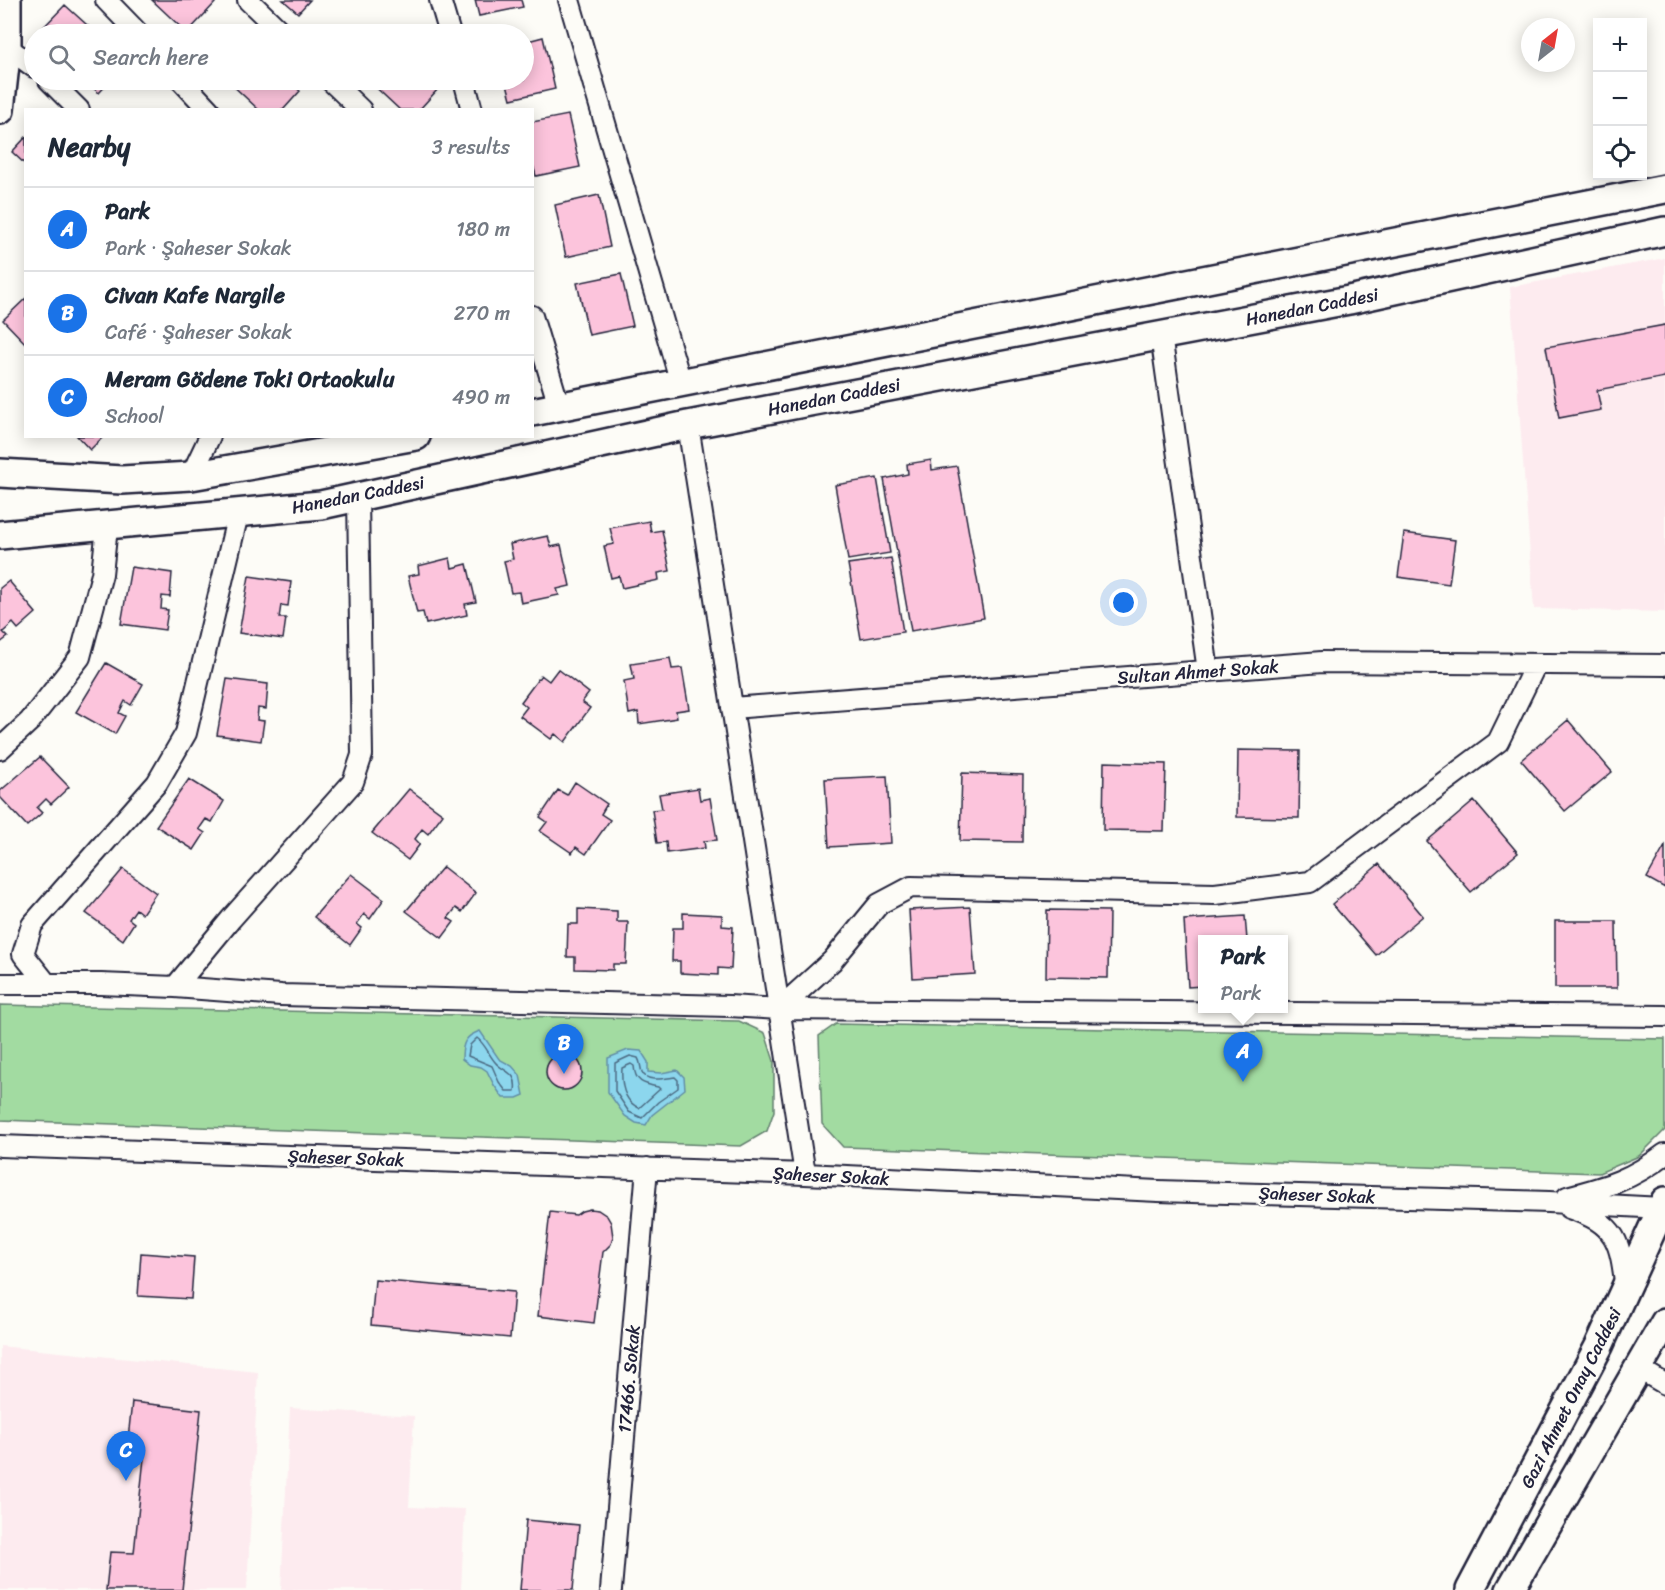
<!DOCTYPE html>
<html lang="en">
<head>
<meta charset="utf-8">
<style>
	body { margin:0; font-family:Sriracha,sans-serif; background:#f2f2f3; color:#1f2937 }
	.controls { position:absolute; right:18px; top:18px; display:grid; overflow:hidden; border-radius:0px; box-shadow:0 3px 15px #0003 }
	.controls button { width:54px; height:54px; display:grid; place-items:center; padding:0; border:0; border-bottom:2px solid #e0e1e3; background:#fff; color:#1f2937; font:30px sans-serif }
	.compass { position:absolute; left:1521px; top:18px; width:54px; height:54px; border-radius:50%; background:#fff; box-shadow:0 3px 15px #0003; rotate:31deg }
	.you { position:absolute; left:1124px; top:603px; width:21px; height:21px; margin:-15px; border:4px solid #fff; border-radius:50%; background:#1a73e8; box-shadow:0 0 0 9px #1a73e833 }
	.badge { display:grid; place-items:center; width:39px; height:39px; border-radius:50%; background:#1a73e8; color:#fff; font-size:20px; font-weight:700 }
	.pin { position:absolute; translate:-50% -50px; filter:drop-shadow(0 2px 3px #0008) }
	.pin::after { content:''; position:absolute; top:32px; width:21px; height:18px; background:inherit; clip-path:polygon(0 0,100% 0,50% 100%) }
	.popup { position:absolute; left:1198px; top:935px; width:90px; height:78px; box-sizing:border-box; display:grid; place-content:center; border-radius:0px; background:#fff; filter:drop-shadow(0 2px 4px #0005); font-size:20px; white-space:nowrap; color:#747a83 }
	.popup b { font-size:22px; color:#1f2937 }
	.popup::after { content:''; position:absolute; left:50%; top:100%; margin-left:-12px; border:12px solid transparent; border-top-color:#fff }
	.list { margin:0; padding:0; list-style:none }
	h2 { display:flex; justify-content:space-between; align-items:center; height:78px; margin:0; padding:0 24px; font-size:26px }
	h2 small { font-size:20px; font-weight:400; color:#747a83 }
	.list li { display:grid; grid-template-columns:39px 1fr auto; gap:18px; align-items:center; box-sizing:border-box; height:84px; padding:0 24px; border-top:2px solid #e0e1e3 }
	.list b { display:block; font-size:22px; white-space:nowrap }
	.list p { margin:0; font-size:20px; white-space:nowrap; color:#747a83 }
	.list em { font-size:20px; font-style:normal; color:#747a83 }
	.icon { flex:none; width:33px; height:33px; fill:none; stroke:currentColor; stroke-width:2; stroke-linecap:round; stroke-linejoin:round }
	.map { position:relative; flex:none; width:1665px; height:1590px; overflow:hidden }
	.search { position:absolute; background:#fff; box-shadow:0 3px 15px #0003; left:24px; top:24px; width:510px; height:66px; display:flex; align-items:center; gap:15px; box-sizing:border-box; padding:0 21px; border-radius:33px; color:#747a83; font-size:22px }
	.panel { position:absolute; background:#fff; box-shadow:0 3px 15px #0003; left:24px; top:108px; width:510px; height:330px; border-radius:0px }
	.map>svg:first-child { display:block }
	.built { fill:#fdebef }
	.green { fill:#a2dba1; stroke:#627e6e; stroke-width:1.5 }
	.water { fill:#8cd6ed; stroke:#628ea6; stroke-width:1.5 }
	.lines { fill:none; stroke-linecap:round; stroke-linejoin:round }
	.shore { stroke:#4c6a82; stroke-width:1.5 }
	.building { fill:#fcc4dc; stroke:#22223b; stroke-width:1.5 }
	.street-casing { stroke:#22223b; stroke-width:24 }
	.secondary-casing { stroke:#22223b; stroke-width:32 }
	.street { stroke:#fdfcf7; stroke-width:20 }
	.secondary { stroke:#fdfcf7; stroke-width:27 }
	.labels { text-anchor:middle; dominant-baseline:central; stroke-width:4.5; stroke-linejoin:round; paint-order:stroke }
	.street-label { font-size:18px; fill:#22223b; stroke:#fdfcf7 }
</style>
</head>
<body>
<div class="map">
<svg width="1665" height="1590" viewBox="0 0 1665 1590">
	<rect width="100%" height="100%" fill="#fdfcf7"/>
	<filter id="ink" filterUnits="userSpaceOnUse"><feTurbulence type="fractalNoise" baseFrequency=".0167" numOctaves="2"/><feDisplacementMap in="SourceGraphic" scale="12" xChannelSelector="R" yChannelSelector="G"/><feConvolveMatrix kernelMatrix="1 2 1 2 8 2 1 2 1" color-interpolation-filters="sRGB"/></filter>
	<g filter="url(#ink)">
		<!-- built -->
		<path class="built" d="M1665,258v354l-131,-3 -24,-322z
			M0,1346l258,26 -11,218h-247z
			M290,1408l124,8 -5,91 56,2 -4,81h-180z"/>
		<!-- green -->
		<path class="green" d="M0,1005l739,16 26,12 9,28v50l-7,20 -26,15 -741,-26z
			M836,1024l829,15v91l-26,26 -40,17 -756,-26 -21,-23 -3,-88z"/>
		<!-- water -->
		<path class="water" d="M480,1031l19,28 13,7 8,9 4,20 -7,3h-14l-9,-13 -7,-14 -6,-4 -11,-2 -8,-6c0,-16 3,-23 18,-28z
			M628,1050l13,1 7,11v10l13,1 16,-3 7,7 1,12 -33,26 -6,10 -10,-2 -11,-7 -17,-24v-34z"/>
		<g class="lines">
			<!-- shore -->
			<path class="shore" d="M477,1038c9,7 11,16 18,24 9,11 23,9 20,29h-9l-7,-9 -7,-16 -24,-10 2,-11z
				M630,1056l8,2c3,5 2,9 4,14 4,11 24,6 33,5l3,3v8l-20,14 -16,16 -13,-6 -14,-21v-28z
				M631,1064l3,2c1,16 9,18 24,21l2,2 -21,19c-16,-7 -18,-25 -17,-40z"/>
		</g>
		<!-- building -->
		<path class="building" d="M152,0h60l3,3 -28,30z
			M283,0h27l-12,13z
			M475,0h46l2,7 -44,9z
			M65,5l32,29h-60z
			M543,37l12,52 -44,10 -5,-19h18v-38z
			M84,80h27l-12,13z
			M227,80h60l13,11 -17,19h-24z
			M368,80h60l10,9 -19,21h-19z
			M568,115l12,52 -44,9 -4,-15v-39z
			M26,137v28l-14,-13z
			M599,195l11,52 -44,10 -11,-52z
			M621,274l12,52 -44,9 -12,-52z
			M26,298v46l-23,-24z
			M1665,325v52l-68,13 4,20 -42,8 -13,-71z
			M77,436h27l-14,14z
			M931,460l1,10 25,-4 27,152 -73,13 -27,-152 24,-5 -1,-10z
			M877,478l13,75 -42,7 -13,-75z
			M649,521l2,11 11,-2 8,41 -12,2 1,7 -37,8 -3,-12 -8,2 -7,-32 10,-2 -4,-16z
			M1404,533l51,7 -6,44 -51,-7z
			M548,536l3,11 10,-2 9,41 -13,3 2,6 -38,8 -2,-11 -8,1 -7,-32 9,-2 -3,-15z
			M450,558l2,10 15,-4 9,38 -11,2 2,11 -41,9 -3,-12 -6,1 -9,-37 11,-2 -1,-8z
			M891,558l12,74 -42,7 -13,-75z
			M131,567l41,6 -2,24 -8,-1 -1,13 7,1 -3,20 -44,-6z
			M249,576l42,6 -3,24 -7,-1 -2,13h7l-3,21 -44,-6z
			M9,581l27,32 -18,16 -5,-6 -10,9 5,5 -8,6v-55z
			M670,658l2,11 10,-1 7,41 -13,2 1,7 -38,6 -1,-12 -9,2 -5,-33 10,-2 -3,-15z
			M106,663l37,21 -12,21 -6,-4 -6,12 6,3 -10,18 -39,-22z
			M558,669l31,24 -7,9 8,6 -25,34 -10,-8 -4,5 -31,-23 7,-9 -6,-5 20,-27 8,6z
			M227,679l41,5 -2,25 -8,-1 -1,12 7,1 -3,20 -44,-6z
			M1568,720l44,52 -47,39 -44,-51z
			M1238,750l62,1 -1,67 -62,-1z
			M40,757l29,30 -18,17 -5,-5 -9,9 5,5 -15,13 -27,-29v-6z
			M1104,762l62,2 -2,67 -61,-1z
			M962,773l61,2 -1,67 -62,-1z
			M887,776l4,67 -62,4 -4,-68z
			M189,779l35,22 -12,21 -6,-3 -7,10 6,4 -11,17 -38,-24z
			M575,782l32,22 -6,10 9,6 -24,34 -10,-7 -4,6 -32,-22 7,-9 -7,-5 18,-27 9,5z
			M698,788l2,12 10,-2 7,42 -13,1 1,7 -38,5 -1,-11 -9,1 -5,-33 10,-1 -3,-15z
			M409,789l34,25 -15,20 -6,-5 -7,10 5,5 -12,16 -36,-27z
			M1474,801l44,52 -47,39 -44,-51z
			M1665,846v42l-18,-10z
			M1379,864l44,52 -47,39 -44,-51z
			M443,867l33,26 -14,19 -6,-4 -8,10 6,4 -12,16 -36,-27z
			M123,869l33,24 -14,21 -6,-5 -7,10 5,4 -11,17 -37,-27z
			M351,874l33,25 -14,20 -6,-5 -7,10 5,4 -12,17 -36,-28z
			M970,907l5,67 -62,4 -4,-68z
			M578,909l39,2v11h11l-2,42h-13v6l-38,-1v-12h-8l1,-33h10z
			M1047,910l62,1 -1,67 -62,-1z
			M683,913l39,2v11l11,1 -2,42 -13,-1v7l-38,-2v-12h-8l1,-33h10z
			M1245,916l2,24h-45v46l-14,1 -4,-67z
			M1555,921h61l1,67h-62z
			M546 1072a18 18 0 1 1 36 0a18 18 0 1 1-36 0Z
			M590,1209l8,1 9,6 4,7 2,14 -2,7 -8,8 -9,71 -56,-7 12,-104 26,3 6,-4z
			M141,1253l53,4 -3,42 -53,-3z
			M375,1280l139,12 -4,46 -139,-13z
			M132,1402l69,8 -19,180h-76l4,-38 24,1 10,-95 -18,-1z
			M526,1520l53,5 -6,65h-53z"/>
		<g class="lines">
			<!-- street casing -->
			<g class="street-casing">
				<path id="street" d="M106,0l33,34
					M248,0l35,34
					M440,0l10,34
					M569,0l112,383
					M7,47l27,20
					M49,80l30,30
					M181,80l28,30
					M330,80l31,30
					M464,80l8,30
					M532,316l27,90
					M1161,335l47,336
					M688,425l117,749
					M191,476l19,-40
					M732,708l590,-46 343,3
					M0,749l30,-28 50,-64 22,-83 5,-47
					M46,983l-23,-29 9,-29 125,-142 29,-50 52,-219
					M0,984h101l74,3 106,8 448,11 50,3 886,7
					M175,987l56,-68 122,-137 9,-27 -4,-258
					M779,1009l53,-48 47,-57 32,-17 304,7 95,-12 188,-140 38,-78
					M0,1146l805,28 353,17 391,11 113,6
					M1567,1197c41,-11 64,-17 98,-43
					M1569,1208c49,16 51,34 57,81
					M1638,1368l27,16
					M611,1590l36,-422"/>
			</g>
			<!-- secondary casing -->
			<g class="secondary-casing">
				<path id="secondary" d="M0,110l7,-63v-47
					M532,412l1133,-223
					M0,473l122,7 69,-4 225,-40
					M0,535l321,-30 367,-80 661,-125 316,-69
					M1470,1590l129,-244 66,-145
					M1510,1590l155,-268"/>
			</g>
			<!-- street -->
			<use href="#street" class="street"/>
			<!-- secondary -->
			<use href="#secondary" class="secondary"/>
		</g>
	</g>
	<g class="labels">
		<!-- street labels -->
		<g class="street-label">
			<text transform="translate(1312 307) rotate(-11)">Hanedan Caddesi</text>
			<text transform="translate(834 397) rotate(-11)">Hanedan Caddesi</text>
			<text transform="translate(358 495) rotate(-11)">Hanedan Caddesi</text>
			<text transform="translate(1198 672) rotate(-4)">Sultan Ahmet Sokak</text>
			<text transform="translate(346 1158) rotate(2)">Şaheser Sokak</text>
			<text transform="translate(831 1176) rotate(3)">Şaheser Sokak</text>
			<text transform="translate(1317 1195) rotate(2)">Şaheser Sokak</text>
			<text transform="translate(629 1379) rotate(-85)">17466. Sokak</text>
			<text transform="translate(1571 1398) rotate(-63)">Gazi Ahmet Onay Caddesi</text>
		</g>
	</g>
</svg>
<div class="controls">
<button>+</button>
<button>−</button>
<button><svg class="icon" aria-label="locate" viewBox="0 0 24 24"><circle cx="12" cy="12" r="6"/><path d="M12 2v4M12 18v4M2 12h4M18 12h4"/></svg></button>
</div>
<svg class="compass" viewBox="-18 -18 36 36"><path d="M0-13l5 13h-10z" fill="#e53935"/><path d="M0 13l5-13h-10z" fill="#747a83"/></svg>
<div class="you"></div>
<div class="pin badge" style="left:1243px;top:1082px">A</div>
<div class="popup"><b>Park</b>Park</div>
<div class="pin badge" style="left:564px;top:1074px">B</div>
<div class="pin badge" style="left:126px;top:1481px">C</div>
<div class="search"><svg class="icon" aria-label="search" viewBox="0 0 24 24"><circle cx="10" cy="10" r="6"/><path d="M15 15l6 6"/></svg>Search here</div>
<section class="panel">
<h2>Nearby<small>3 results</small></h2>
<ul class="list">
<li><span class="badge">A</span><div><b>Park</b><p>Park · Şaheser Sokak</p></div><em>180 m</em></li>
<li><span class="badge">B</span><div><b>Civan Kafe Nargile</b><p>Café · Şaheser Sokak</p></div><em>270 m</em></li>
<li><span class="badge">C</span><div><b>Meram Gödene Toki Ortaokulu</b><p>School</p></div><em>490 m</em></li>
</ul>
</section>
</div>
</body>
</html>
